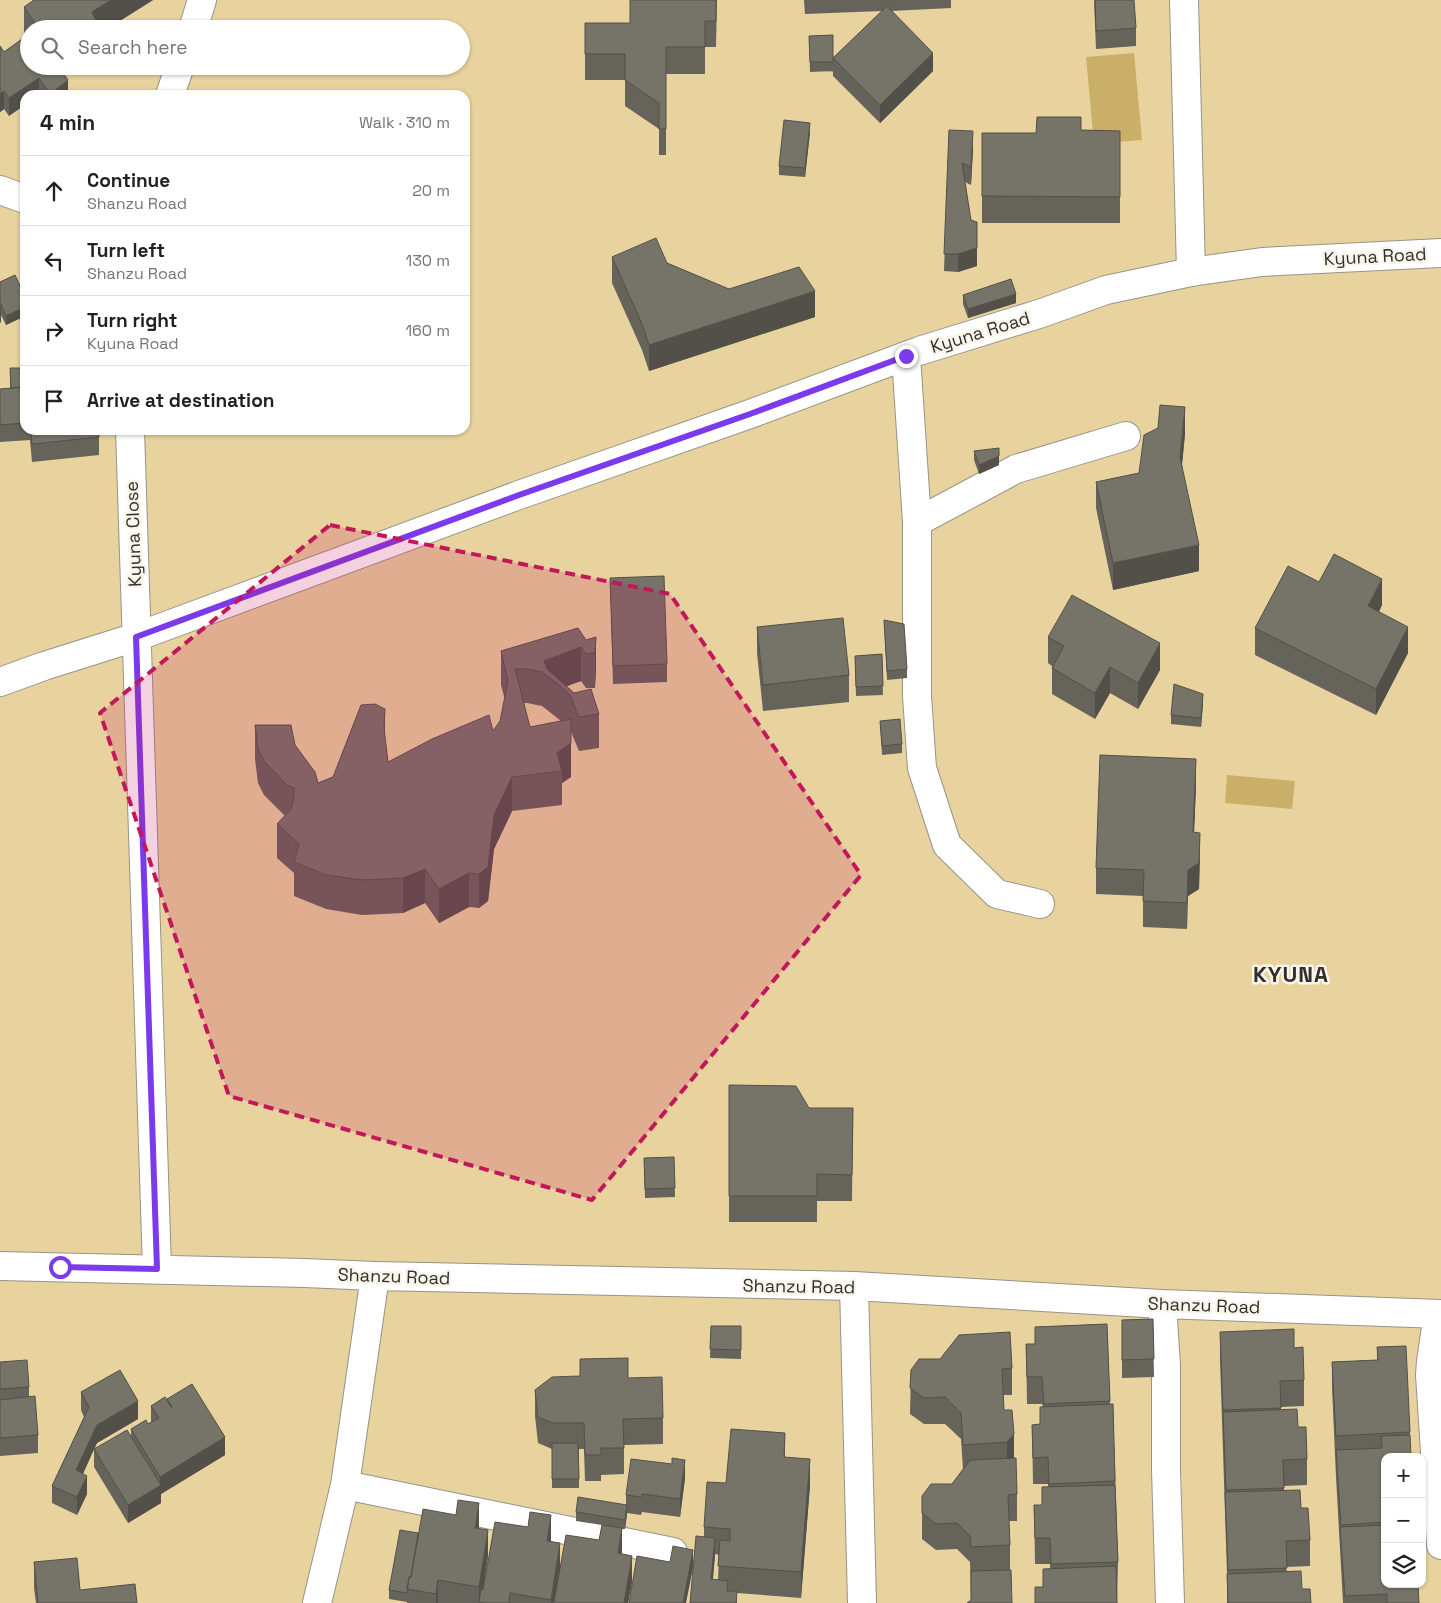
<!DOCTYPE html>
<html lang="en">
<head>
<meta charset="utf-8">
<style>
	body { margin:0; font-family:"Space Grotesk",sans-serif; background:#f2f2f2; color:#202124 }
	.controls { position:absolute; right:15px; bottom:15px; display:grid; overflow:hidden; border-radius:10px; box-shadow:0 1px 4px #0004 }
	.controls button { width:45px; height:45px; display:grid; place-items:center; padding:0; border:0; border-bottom:1px solid #e0e0e0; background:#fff; color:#202124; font:25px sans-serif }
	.stop { position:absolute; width:15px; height:15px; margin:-11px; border:4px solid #7c3aed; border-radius:50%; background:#fff }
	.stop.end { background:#7c3aed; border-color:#fff; box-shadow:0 1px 5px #0008 }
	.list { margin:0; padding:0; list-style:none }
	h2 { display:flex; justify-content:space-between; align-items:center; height:65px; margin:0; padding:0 20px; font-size:21px }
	h2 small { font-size:16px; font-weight:400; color:#757577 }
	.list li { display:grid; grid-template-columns:32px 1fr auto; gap:15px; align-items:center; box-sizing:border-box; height:70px; padding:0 20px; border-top:1px solid #e0e0e0 }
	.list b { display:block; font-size:19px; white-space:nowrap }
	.list p { margin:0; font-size:16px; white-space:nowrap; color:#757577 }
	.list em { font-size:16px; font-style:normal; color:#757577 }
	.icon { flex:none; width:28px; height:28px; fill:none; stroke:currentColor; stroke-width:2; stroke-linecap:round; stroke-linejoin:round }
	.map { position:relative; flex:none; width:1441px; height:1603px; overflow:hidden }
	.search { position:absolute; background:#fff; box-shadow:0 1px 4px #0004; left:20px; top:20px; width:450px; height:55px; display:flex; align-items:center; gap:12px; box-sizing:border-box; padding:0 18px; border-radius:28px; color:#757577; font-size:19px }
	.panel { position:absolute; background:#fff; box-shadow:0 1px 4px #0004; left:20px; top:90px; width:450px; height:345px; border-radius:15px }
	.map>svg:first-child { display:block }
	.green { fill:#e8d39e; fill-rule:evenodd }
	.water { fill:#c9af68 }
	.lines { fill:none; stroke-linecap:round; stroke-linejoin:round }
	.minor-casing { stroke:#979389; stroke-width:30 }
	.major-casing { stroke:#979389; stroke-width:30 }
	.minor { stroke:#fff; stroke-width:28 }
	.major { stroke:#fff; stroke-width:28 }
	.wall { fill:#65635a; fill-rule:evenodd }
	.shaded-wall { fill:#53504a }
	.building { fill:#767369; stroke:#53504a }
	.route { stroke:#7c3aed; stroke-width:6 }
	.marked { fill:#c2185b; fill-opacity:0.2; stroke:#c2185b; stroke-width:4; stroke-dasharray:10 6; stroke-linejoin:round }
	.labels { text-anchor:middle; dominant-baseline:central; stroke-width:5; stroke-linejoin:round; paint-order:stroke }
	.street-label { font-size:18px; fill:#32302c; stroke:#f9f5ea }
	.district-label { font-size:22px; font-weight:bold; letter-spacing:1px; fill:#32302c; stroke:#f9f5ea }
</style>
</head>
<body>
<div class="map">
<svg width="1441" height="1603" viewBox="0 0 1441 1603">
	<rect width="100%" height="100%" fill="#f9f5ea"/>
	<!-- green -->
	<path class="green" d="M0,0h1441v1603h-1441zM29,29h432v37h-432zM25,95h440v335h-440zM1385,1457h37v127h-37z"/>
	<!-- water -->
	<path class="water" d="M1134,53l8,87 -48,4 -8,-87z
		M1227,775l68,6 -3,28 -67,-6z"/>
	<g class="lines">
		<!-- minor casing -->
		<g class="minor-casing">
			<path id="minor" d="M1184,0l7,272
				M193,29l9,-29
				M170,95l10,-29
				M0,190l25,9
				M906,356l11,166v174l5,72 25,77 50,49 43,10
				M130,430l27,839
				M917,522l99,-53 110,-33
				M0,1266l304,7 71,3 479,10 308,18 279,10
				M854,1286l8,317
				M1162,1304l4,62v104l4,133
				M1438,1314l-7,47 -1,14 11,170
				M345,1485l328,67
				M317,1603l28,-118 30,-209"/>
		</g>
		<!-- major casing -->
		<g class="major-casing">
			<path id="major" d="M0,682l44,-16 92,-29 383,-142 231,-81 169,-63 123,-38 64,-23 85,-18 71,-10 179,-9"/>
		</g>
		<!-- minor -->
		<use href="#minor" class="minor"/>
		<!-- major -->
		<use href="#major" class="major"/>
	</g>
	<!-- wall -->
	<path class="wall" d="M34,0h119l-46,29h-78v37l39,29h-43l-16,21 -5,-7 -4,3v-66l4,6 22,-16 -2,-2v-27z
		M717,0l-1,47h-11v27h-39v81h-7v-26l-34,-23v-26h-40v-57h45z
		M804,0h147v8l-60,3 42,60 -53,52 -47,-47v-18l49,-47 -77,3z
		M1094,0l42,28v18l-40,3z
		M833,35v36l-23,1 -1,-36z
		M949,130l24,19 -2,36 -6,-3 12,84 -19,6 -14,-1z
		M1081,130l39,1v92h-138v-90h54z
		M810,132l-5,45 -26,-2v-9z
		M612,257l55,6 62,26 86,28 -166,54 -7,-21 -30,-67z
		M0,282l25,14v20l-19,9 -5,-10v7z
		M963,295l53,8 -48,15 -5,-14z
		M10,368h15v62h74v25l-67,7 -2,-22 -30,2v-53l10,-1z
		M1185,434l-3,31 17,106 -86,19 -17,-82v-26l43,-9z
		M974,451l25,14 -20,9 -5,-14z
		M610,578l57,86v18l-54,2z
		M1319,582l63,23 -3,7 29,41 -32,62 -121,-60v-27z
		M884,620l23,49v9l-20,2z
		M757,627l92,48v27l-86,9 -6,-58z
		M596,637l-1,51h-9l-5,-7 -15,5 33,28v34l-20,3 -8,-19v45l-9,6v22l-50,6 -18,38 -6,52 -9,7 -10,-1 -30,16 -14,-20 -22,10 -41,2 -36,-6 -32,-13v-23l-17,-15v-34l8,-8 -21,-21 -6,-12 -3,-24v-34l40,20 23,38 15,-6 52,-35 3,20 105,-31 7,-10 5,-21 -4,-15v-34l85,-11zM523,703h4l15,3 19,15 -31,6z
		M1048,637l112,33 -22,39 -28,-16 -15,26 -43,-25v-28l-4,-3z
		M882,654l1,41 -27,1 -1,-40z
		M1203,703l-2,24 -30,-3v-9z
		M880,721l22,23v9l-20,2z
		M1196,785l-2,47 6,27 -1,30 -11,7 -1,33 -44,-2v-31l-47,-2v-26z
		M729,1085l80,23h44l-1,93h-35v21h-88z
		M674,1157l1,40 -30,1 -1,-40z
		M1153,1319l1,58 -32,1v-58z
		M1107,1324l3,80h3l5,158 -1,41h-82v-16h8v-18h7v-5h-15l-1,-59h8v-18h6v-3h-15l-1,-59 8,-1v-17h3l-1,-3h-15l-1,-60h9v-17z
		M711,1326h30v33l-31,-1z
		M1220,1332l74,16 10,32v26l-23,1v3l17,17 9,32v26l-23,1v4l17,18 9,32v26l-24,1 1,5 15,17 9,14h-84v-29l-7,-215z
		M1377,1347l33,85v9l-25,16v127l34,19h-76l-7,-126 -4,-89v-26l45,-2z
		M580,1359l48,19 35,40v26l-39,1v29l-23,1v6h-16l-1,-32h-5v39h-27v-39l-14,-6 -3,-27v-26l45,-14z
		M0,1362l29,25v10l9,38v18l-38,3z
		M1012,1368v27h-9l1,15 10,48 3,36v27h-8l1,24v25l-39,30 -1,-38 -13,-13 -21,1 -14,-11v-43l30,-12 11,-15 -2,-30 -16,-15h-21l-14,-10 1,-44z
		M81,1392l57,27 -41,24 -3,6 37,-13v-7l17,-5 3,-2v-16l16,-5v-2l58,56 -64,39v9l-33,20 -34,-56v-18l-11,25 4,20 -10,21 -25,-12v-17l32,-69 -3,-7z
		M785,1457l25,28 -9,113 -64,-5v10h-47l14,-66v-10l22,-44zM715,1554l4,1 -1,25 -5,-1z
		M685,1478l-5,39 -38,-5 -1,3 -14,-2 -2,16h-3v25l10,28 -4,21h-221v-1l-18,-3v-9l29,-57 61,-4 9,27 -5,34 68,-49 9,26 39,-27 3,-15 -26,-4v-9l50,-7v-10z
		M34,1562l46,28 57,13h-101l-2,-15z"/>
	<!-- shaded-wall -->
	<path class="shaded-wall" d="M111,0h42l-46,29h-15v-17z
		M66,25v4h-6z
		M933,53v18l-53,52v-18z
		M39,78v17h-14v10l-16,11v-18z
		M68,80v15h-18v-1z
		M4,91v18l-4,3v-18z
		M810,123v9l-5,45v-9z
		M973,131v18l-2,36v-18z
		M977,248v18l-19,6v-18z
		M815,291v26l-166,54v-26z
		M1016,294v9l-48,15v-9z
		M1,304v18l-1,1v-18z
		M25,307v9l-19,9v-9z
		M1185,407v27l-5,49v-26z
		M999,456v9l-20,9v-9z
		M1199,545v26l-86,19v-27z
		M1382,579v26l-14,28v-27z
		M1408,627v26l-32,62v-26z
		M596,637v34l-1,17v-35z
		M1160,643v27l-22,39v-26z
		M581,647v34l-19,7 -18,-14v-13z
		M1110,667v26l-15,26v-26z
		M1203,694v9l-2,24v-9z
		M385,709v34l-1,-15z
		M571,743v34l-9,6v-12l-5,-18z
		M1196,759v26l-3,73v-26z
		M512,777v34l-18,38 -6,52 -9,7v-34l15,-59z
		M1200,833l-1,56 -11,7 -1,33 1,-59z
		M425,869v34l-22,10v-35z
		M469,873v34l-30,16v-34z
		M138,1401v18l-41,24 -21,45v-18l21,-45z
		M785,1433v26l-1,-2z
		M1014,1434v26l-7,8v-26z
		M225,1437v18l-64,39v9l-33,20v-18l32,-19v-9z
		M810,1459v26l-9,113v-26z
		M685,1460v18l-5,39v-18z
		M87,1476v18l-10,21v-18z
		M479,1503v26l-4,-1z
		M627,1505v9l-2,15v-9z
		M551,1515v27l-4,-1z
		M622,1528v26l-4,-1z
		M488,1530v26l-7,46h-2v1v-16z
		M715,1538v18l-4,41v-18z
		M560,1543v26l-5,34h-4z
		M693,1550v18l-7,35h-3z
		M632,1556v26l-4,21h-4z
		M438,1580v23h-2v-9z"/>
	<!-- building -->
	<path class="building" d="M34,0h77l-19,12 6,13 -6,4h-23l-3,-4 -6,4h-21l-15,-22z
		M630,0h86v21h-11v26h-39v82h-7v-26l-34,-23v-26h-40v-31h45z
		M1095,0h39l2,28 -40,3z
		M887,6l46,47 -53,52 -47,-47z
		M29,34v32h29l10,14 -18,14 -11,-16 -30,20 -5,-7 -4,3v-48l4,6z
		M833,35v27h-23l-1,-26z
		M1037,117h44v13l39,1v66l-138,-1v-63h54z
		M784,120l26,3 -5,45 -26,-2z
		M949,130l24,1 -2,36 -9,-4 9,57 6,2v26l-19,6h-14z
		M656,238l11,25 62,26 70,-22 16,24 -166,54 -7,-21 -30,-67z
		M15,275l10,21v11l-19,9 -6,-14v-20z
		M1011,279l5,15 -48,15 -5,-14z
		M10,368h15v19l-14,1z
		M25,387v36l-25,2v-36z
		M1160,405l25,2 -5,50 19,88 -86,18 -17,-81 43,-9 5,-38 14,-7z
		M31,430h68v7l-67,7z
		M999,448v8l-20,9 -5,-14z
		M1334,554l48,25 -14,27 40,21 -32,62 -121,-61 33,-62 31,16z
		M664,576l3,88 -54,2 -3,-88z
		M1072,595l88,48 -22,40 -28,-16 -15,26 -43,-25 12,-22 -16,-9z
		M843,618l6,57 -86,10 -6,-58z
		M884,620l20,4 3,45 -20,2z
		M578,628l8,12 10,-3 -1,16 -9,1 -5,-7 -37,14 3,8 27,24 17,-4 8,25 -20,3 -9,-22 -11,-10 -17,-13 -15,-3h-12l15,58 41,-8v24l-14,10 5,18 -50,6 -18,38 -6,52 -9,7 -10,-1 -30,16 -14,-20 -22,9 -41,2 -36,-5 -32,-13 5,-18 -22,-20 14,-15 3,-11v-10l-7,-3 -23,-24 -6,-12 -3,-24h36l4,20 20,27 3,11 15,-6 28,-72 14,-1 10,5 -1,19 4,34 44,-23 57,-24 4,16 7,-10 8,-40 -7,-30z
		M882,654l1,32 -27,1 -1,-31z
		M1174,684l29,10 -2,24 -30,-3z
		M900,719l2,25 -20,2 -2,-25z
		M1100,755l96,4 -3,73 7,1 -1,30 -11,7 -1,33 -44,-2 1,-31 -48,-2z
		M729,1085l67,1 13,22h44l-1,67 -35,-1v22h-88z
		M674,1157l1,31 -30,1 -1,-31z
		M1153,1319l1,40 -32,1v-40z
		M1107,1324l3,77 -66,3 -2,-27h-15l-1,-33h9v-17z
		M711,1326h30v24l-31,-1z
		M1294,1329v19l9,-1 1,33 -24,1 1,27 -58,2 -3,-78z
		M1010,1332l2,36 -10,1 2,41h8l2,24 -7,8 -44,3 -2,-32 -16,-16 -21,1 -14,-10 1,-18 8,-11h21l19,-24z
		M1406,1346l4,86 -74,4 -4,-74 46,-2 -1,-13z
		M628,1358v20l34,-1 1,41 -40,1 1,29h-23v7h-16l-1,-32h-31l-15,-6 -3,-27 17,-13 28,-1v-17z
		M27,1360l2,27 -29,2v-27z
		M120,1370l18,31 -41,24 -21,45 11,6 -10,21 -25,-11 37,-79 -8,-15z
		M192,1384l33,53 -65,40 -29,-48 15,-9 2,4 11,-6 -8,-12 14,-9 6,10h1l-5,-8z
		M35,1396l3,39 -38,3v-38z
		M1113,1404l2,77 -66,3 -1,-27 -15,1 -1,-33 8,-1v-17z
		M1297,1409l1,18h8l1,32 -24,1 1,28 -58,2 -3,-78z
		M731,1429l54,4 -1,24 26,2 -9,113 -83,-6 2,-26 10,1v-12l-26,-2 3,-45 19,1z
		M127,1430l34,55 -33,20 -34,-56z
		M1410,1435l1,22h-26v65l-44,3 -5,-75 46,-2 -1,-12z
		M552,1443h26l1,36h-27z
		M672,1458l13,2 -5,39 -38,-5 -1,3 -15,-2 5,-36 41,5z
		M1016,1458l1,36 -9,1 2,50 -39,2 -1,-11 -13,-13 -21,1 -14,-11v-17l9,-12h21l18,-24z
		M1115,1485l3,77 -67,2 -1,-26h-15l-1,-33h8v-18z
		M1300,1490l1,18h7l2,32 -24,1 1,27 -59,2 -3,-78z
		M578,1497l49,8 -2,15 -49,-8z
		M458,1500l21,3 -4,25 13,2 -9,57 -41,-7 -2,14 -29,-5 2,-12h2l12,-68 33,6z
		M530,1512l21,3 -4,26 13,2 -9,57 -41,-7 -1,10h-23l-7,-1 2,-13 2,1 12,-68 33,5z
		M602,1525l20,3 -4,25 14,3 -8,47h-72v-1h2l12,-67 33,5z
		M1385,1525v59h33l1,19h-32v-9l-42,2 -5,-69z
		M400,1530l18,3 -7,44h-2l-2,16 -18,-3z
		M696,1536l19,2 -4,41 17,2 -1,10h10l-1,12h-46z
		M673,1546l20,4 -10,53h-54l8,-47 33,6z
		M77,1558l3,32 55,-6 2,19h-99l-4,-41z
		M1116,1566l1,37h-82v-16h8v-18z
		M1011,1570l1,33h-45l4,-3v-29z
		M1301,1571l1,18h8l1,14h-83l-1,-29z"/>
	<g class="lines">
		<!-- route -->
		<path class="route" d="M60,1267l97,2 -21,-632 383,-142 231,-81 156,-58"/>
	</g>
	<!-- marked area -->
	<path class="marked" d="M330,525l340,69 191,281 -269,325 -363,-104 -129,-383z"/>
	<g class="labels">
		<!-- street labels -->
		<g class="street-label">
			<text transform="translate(1375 256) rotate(-3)">Kyuna Road</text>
			<text transform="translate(980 332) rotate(-17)">Kyuna Road</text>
			<text transform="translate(133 534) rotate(-92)">Kyuna Close</text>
			<text transform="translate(394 1276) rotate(2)">Shanzu Road</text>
			<text transform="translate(799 1286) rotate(1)">Shanzu Road</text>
			<text transform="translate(1204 1305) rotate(2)">Shanzu Road</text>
		</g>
		<!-- district labels -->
		<g class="district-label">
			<text x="1291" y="974">KYUNA</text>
		</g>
	</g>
</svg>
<div class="controls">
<button>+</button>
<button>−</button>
<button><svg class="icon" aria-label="layers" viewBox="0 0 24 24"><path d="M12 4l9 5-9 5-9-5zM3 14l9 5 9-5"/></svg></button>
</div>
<div class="stop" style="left:60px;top:1267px"></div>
<div class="stop end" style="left:906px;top:356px"></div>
<div class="search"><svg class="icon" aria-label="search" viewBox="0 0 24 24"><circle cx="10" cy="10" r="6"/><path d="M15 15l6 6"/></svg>Search here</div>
<section class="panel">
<h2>4 min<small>Walk · 310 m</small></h2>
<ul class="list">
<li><svg class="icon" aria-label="ahead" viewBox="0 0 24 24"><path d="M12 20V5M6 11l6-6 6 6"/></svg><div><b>Continue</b><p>Shanzu Road</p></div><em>20 m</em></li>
<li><svg class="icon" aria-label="left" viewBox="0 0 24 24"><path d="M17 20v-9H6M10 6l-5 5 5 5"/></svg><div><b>Turn left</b><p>Shanzu Road</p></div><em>130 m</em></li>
<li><svg class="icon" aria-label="right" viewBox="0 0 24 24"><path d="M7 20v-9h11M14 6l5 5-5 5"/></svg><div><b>Turn right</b><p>Kyuna Road</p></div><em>160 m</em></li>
<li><svg class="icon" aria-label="arrive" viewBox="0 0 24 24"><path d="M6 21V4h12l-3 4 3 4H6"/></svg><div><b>Arrive at destination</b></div></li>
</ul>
</section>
</div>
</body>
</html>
